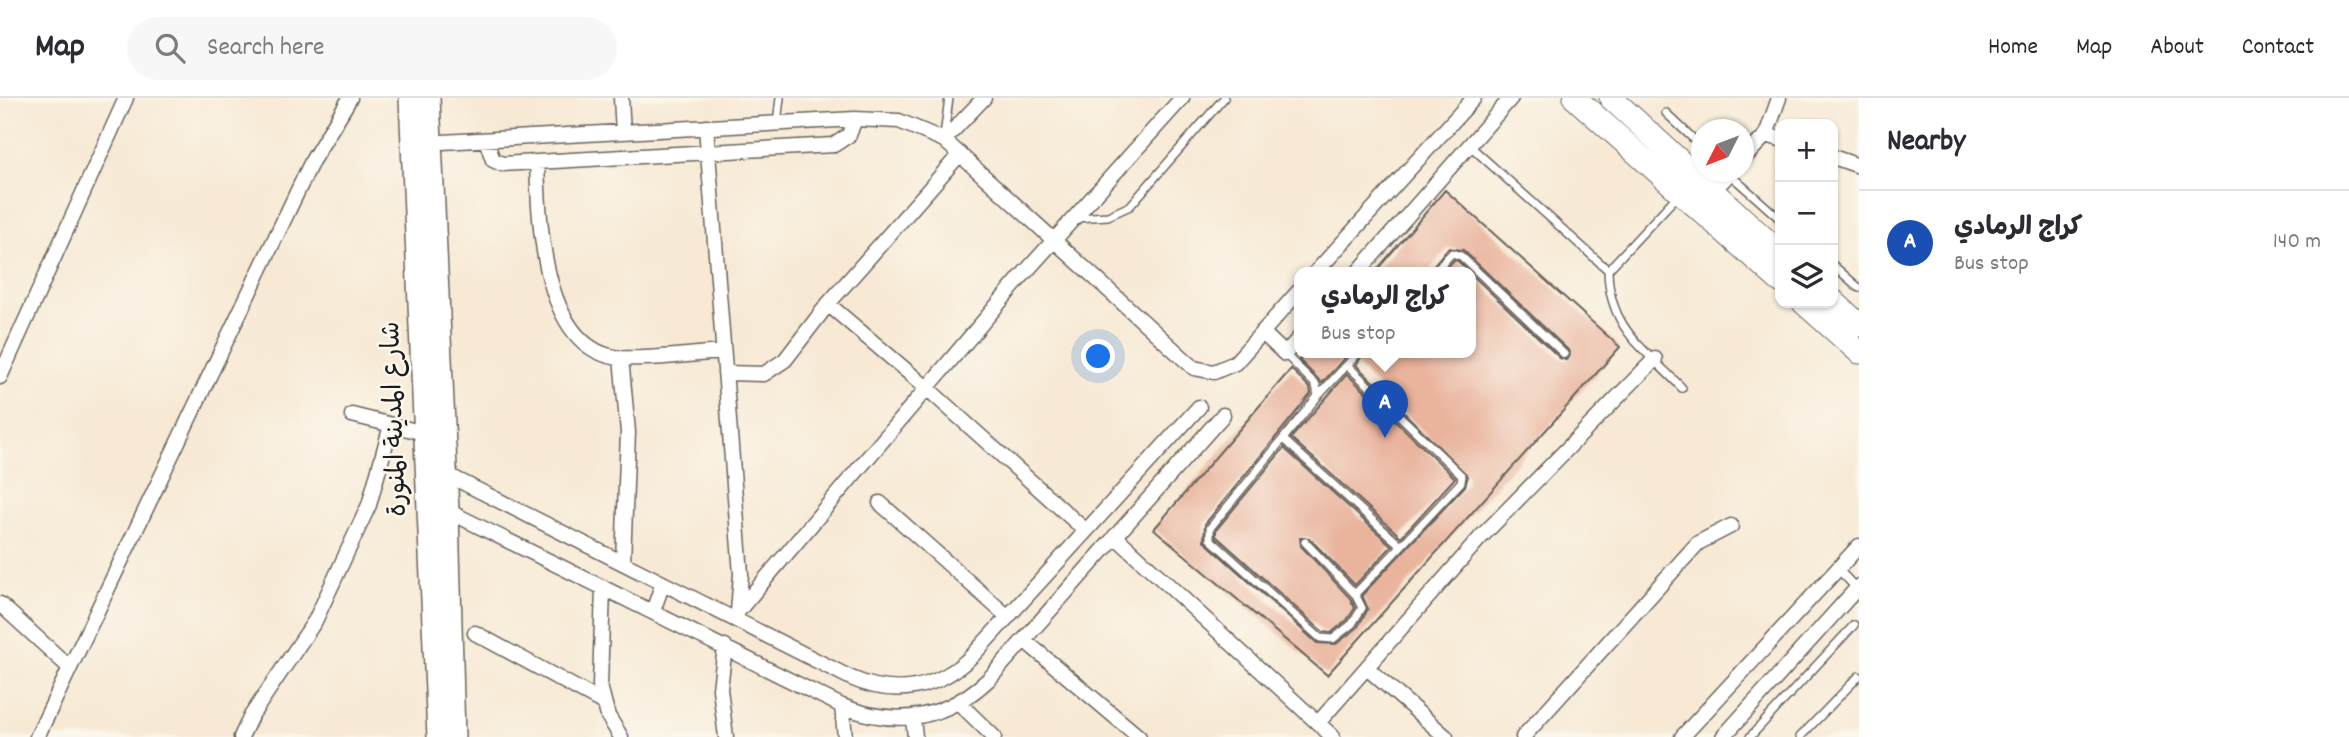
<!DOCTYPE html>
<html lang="en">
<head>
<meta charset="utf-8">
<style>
	body { margin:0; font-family:Dekko,"Playpen Sans Arabic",sans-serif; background:#f7f7f7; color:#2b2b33 }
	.controls { position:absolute; right:21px; top:21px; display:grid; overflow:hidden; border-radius:14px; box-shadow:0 2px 5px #0004 }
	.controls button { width:63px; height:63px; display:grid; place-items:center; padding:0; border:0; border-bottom:2px solid #e1e1e2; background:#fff; color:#2b2b33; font:35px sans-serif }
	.compass { position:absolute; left:1691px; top:21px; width:63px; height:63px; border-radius:50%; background:#fff; box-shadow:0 2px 5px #0004; rotate:228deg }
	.you { position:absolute; left:1099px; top:259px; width:24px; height:24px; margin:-18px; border:5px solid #fff; border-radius:50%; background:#1a73e8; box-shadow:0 0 0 10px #1a73e833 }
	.badge { display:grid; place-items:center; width:46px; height:46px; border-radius:50%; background:#c8321e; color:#fff; font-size:23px; font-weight:700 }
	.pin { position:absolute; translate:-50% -58px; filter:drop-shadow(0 2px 4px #0008) }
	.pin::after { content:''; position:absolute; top:37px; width:24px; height:21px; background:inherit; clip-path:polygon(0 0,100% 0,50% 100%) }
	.popup { position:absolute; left:1294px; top:169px; width:182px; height:91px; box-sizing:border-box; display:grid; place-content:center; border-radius:14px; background:#fff; filter:drop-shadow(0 2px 5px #0005); font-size:23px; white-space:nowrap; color:#7c7c81 }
	.popup b { font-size:26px; color:#2b2b33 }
	.popup::after { content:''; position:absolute; left:50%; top:100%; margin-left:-14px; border:14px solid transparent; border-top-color:#fff }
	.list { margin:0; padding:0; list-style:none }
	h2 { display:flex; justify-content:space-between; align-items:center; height:91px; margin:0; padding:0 28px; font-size:30px }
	h2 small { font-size:23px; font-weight:400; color:#7c7c81 }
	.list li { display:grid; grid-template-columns:46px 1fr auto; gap:21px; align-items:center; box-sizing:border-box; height:105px; padding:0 28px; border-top:2px solid #e1e1e2 }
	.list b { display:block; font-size:26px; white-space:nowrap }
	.list p { margin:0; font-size:23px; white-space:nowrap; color:#7c7c81 }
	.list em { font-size:23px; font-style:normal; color:#7c7c81 }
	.icon { flex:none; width:38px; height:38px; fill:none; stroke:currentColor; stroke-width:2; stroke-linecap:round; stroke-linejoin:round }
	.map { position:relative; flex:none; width:1859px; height:639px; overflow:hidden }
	header { display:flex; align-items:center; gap:42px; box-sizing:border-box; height:98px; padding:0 35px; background:#fff; border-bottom:2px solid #e1e1e2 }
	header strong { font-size:33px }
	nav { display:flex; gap:38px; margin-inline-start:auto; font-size:24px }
	.search { width:490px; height:63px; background:#f7f7f7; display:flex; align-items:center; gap:18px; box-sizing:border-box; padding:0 24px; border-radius:38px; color:#7c7c81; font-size:26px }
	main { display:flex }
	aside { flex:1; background:#fff }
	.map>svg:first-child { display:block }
	.building { fill:#e9b39c }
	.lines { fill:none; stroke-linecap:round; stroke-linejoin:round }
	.lane-casing { stroke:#69645c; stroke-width:10 }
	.street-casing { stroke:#69645c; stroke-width:17 }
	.secondary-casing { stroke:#69645c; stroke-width:24 }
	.primary-casing { stroke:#69645c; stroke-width:25 }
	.lane { stroke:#fff; stroke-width:7 }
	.street { stroke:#fff; stroke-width:14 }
	.secondary { stroke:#fff; stroke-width:21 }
	.primary { stroke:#fff; stroke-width:23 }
	.labels { text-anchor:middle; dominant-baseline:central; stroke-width:5; stroke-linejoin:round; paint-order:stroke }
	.street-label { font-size:26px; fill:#1c1c1c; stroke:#fbf7ec }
</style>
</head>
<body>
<header>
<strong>Map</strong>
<div class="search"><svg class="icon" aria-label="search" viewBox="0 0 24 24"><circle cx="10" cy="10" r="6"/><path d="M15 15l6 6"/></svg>Search here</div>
<nav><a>Home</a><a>Map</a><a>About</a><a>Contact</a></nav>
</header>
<main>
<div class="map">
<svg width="1859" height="639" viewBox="0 0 1859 639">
	<rect width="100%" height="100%" fill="#fbf7ec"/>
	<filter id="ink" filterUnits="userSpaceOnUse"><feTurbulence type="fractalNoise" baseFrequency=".0143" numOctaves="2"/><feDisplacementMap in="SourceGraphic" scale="14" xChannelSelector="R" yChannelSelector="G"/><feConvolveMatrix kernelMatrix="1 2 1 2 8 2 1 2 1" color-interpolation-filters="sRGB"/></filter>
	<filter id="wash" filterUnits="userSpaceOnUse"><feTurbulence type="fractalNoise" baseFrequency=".00686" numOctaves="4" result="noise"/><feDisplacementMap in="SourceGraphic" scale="28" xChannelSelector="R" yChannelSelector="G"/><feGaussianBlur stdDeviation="1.57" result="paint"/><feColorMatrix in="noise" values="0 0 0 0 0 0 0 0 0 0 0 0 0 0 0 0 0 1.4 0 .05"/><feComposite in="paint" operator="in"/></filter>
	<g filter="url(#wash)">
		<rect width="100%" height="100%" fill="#f7e9d4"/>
		<g id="blocks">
			<!-- building -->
			<path class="building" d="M1445,92l175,157 -293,328 -173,-146 137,-160 19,19 1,6 -106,130 -1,17 113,102 19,1 21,-16 11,-19 -6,-14 103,-109 3,-10 -112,-111 9,-13h106v-78l89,84 6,2 4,-5 -2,-5 -105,-100 -15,-2 -20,24h-53z
				M1454,162l4,1 11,11h-26z
				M1306,254h44l-28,31 -23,-23z
				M1347,276l108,104 -54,59 -110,-99z
				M1284,350l108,98 -37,39 -46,-47h-9l1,8 49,52 5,10 -8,12 -16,13 -8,-1 -107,-96v-6z"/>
		</g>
	</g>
	<g filter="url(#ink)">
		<use href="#blocks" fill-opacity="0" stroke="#69645c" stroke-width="2"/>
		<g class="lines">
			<!-- lane casing -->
			<g class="lane-casing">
				<path id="lane" d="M1666,15l36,34
					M777,25l3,-25
					M944,38l5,-38
					M1469,47l139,125
					M1727,74l53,47
					M1678,97l-70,75c1,59 36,78 74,118
					M1076,120l32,-2 22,-10 94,-108
					M1833,167l26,23
					M1434,174l18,-19 9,3 103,98
					M1285,256l31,31 2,11 -108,132v11l110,99 13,1 19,-15 10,-16 -7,-14 -50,-52
					M1347,267l115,111 -1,6 -60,64
					M1318,298l41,-44
					M1283,341l118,107 -46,48
					M1838,471l20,21
					M1750,639l104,-112
					M1800,639l59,-61"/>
			</g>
			<!-- street casing -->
			<g class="street-casing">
				<path id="street" d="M621,0l2,34
					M706,29l35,447 -3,38
					M1766,37l13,-37
					M486,42l7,20 9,4 332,-19 15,-10 6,-16
					M944,42l40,-42
					M424,45l431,-24 44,2 45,19 250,228 20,4 21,-9 64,-72
					M1833,59l26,9
					M1744,60l22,-23 14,4
					M537,64c2,60 5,189 84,196 33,2 69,-4 102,-6
					M1712,94l19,-20
					M1316,174l158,-174
					M1358,174l153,-174
					M828,206l100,85 158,142
					M1262,234l23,22 14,-16
					M621,260l7,74 -5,130
					M725,275l39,1 21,-14 43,-56 132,-150
					M0,279l126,-279
					M352,317l72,18
					M446,376l405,204c45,20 87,11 122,-23l226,-248
					M880,405l128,114
					M448,413l394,195c55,22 105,13 148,-28l233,-263
					M1115,438l218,201
					M603,489l-3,99 8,30 13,21
					M0,506l70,64
					M739,512l282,-333 161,-179
					M653,513l10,-28
					M475,535l127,69
					M1024,542l115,97
					M725,548l-5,43 6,48
					M1367,570l79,69
					M959,605l35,34
					M842,608l3,31
					M913,621l2,18
					M1318,625l162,-185 175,-179
					M37,639l275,-576 38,-63
					M241,639l10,-21 64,-95 54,-116 22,-80
					M1523,639l175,-194 33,-17
					M1682,639l177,-191
					M1723,639l136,-151"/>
			</g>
			<!-- secondary casing -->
			<g class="secondary-casing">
				<path id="secondary" d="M410,0l28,639
					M429,0l19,413 6,226"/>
			</g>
			<!-- primary casing -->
			<g class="primary-casing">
				<path id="primary" d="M1575,0l205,183
					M1611,0l169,155
					M1833,203l26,24
					M1804,205l55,49"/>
			</g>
			<!-- lane -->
			<use href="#lane" class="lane"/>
			<!-- street -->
			<use href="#street" class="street"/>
			<!-- secondary -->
			<use href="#secondary" class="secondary"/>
			<!-- primary -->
			<use href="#primary" class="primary"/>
		</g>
	</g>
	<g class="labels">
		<!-- street labels -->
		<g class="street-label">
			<text transform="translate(396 321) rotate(-92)">شارع المدينة المنورة</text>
		</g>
	</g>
</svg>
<div class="controls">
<button>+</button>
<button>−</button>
<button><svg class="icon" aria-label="layers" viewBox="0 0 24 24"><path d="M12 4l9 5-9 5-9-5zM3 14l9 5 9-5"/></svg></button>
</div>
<svg class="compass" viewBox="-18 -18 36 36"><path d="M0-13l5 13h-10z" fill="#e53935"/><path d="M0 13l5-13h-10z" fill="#7c7c81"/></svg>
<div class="you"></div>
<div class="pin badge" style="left:1385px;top:340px;background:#1a4fb4">A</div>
<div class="popup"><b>كراج الرمادي</b>Bus stop</div>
</div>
<aside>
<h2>Nearby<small></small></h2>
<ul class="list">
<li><span class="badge" style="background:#1a4fb4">A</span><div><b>كراج الرمادي</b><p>Bus stop</p></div><em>140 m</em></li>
</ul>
</aside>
</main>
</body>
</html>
